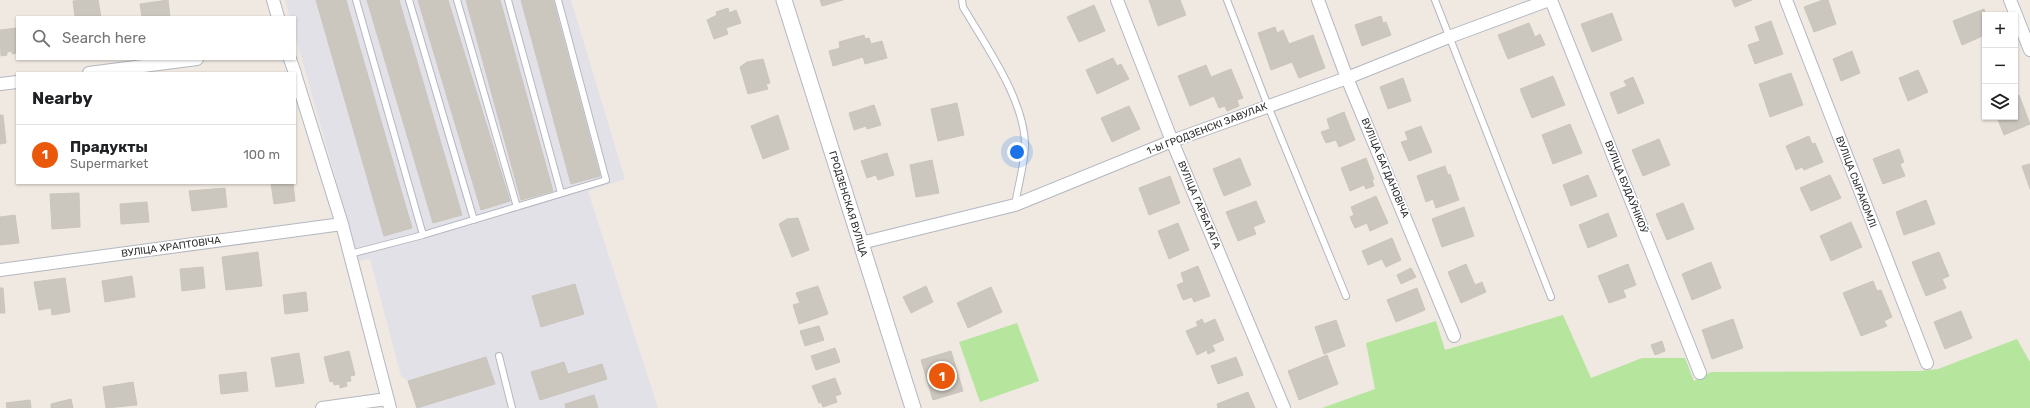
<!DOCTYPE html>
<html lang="en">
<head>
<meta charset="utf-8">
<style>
	body { margin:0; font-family:Rubik,sans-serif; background:#f6f6f6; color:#202124 }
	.controls { position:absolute; right:12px; top:12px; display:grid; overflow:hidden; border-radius:0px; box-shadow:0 1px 3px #0004 }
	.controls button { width:36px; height:36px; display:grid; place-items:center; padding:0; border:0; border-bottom:1px solid #e0e0e0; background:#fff; color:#202124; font:20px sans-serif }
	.you { position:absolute; left:1017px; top:152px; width:14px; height:14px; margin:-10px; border:3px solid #fff; border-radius:50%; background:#1a73e8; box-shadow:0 0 0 6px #1a73e833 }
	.badge { display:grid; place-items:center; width:26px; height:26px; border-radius:50%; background:#ea580c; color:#fff; font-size:13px; font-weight:700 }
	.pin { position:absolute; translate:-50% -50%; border:2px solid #fff; box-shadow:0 1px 4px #0006 }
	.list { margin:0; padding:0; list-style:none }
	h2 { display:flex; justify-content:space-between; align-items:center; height:52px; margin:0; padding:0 16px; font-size:17px }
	h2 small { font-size:13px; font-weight:400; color:#757577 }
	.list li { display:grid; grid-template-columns:26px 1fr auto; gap:12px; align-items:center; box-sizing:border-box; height:60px; padding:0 16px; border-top:1px solid #e0e0e0 }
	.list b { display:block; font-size:15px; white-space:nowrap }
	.list p { margin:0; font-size:13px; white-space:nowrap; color:#757577 }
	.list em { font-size:13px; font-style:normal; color:#757577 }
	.icon { flex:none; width:22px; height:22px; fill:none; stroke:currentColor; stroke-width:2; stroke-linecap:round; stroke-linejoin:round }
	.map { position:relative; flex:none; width:2030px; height:408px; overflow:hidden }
	.search { position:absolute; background:#fff; box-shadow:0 1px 3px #0004; left:16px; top:16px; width:280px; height:44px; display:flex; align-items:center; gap:10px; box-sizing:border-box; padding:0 14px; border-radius:0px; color:#757577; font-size:15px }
	.panel { position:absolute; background:#fff; box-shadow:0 1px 3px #0004; left:16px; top:72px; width:280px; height:112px; border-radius:0px }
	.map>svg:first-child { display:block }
	.industrial { fill:#e3e1e8 }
	.green { fill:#b6e59e }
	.building { fill:#cbc7bf; stroke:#cbc5ba }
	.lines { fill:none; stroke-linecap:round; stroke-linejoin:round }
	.service-casing { stroke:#b4b7c1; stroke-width:8 }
	.minor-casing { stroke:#b4b7c1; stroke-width:14 }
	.tertiary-casing { stroke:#b4b7c1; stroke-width:17 }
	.service { stroke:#fff; stroke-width:6 }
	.minor { stroke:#fff; stroke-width:12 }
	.tertiary { stroke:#fff; stroke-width:15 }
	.labels { text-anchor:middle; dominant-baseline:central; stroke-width:3.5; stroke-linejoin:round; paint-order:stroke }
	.street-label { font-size:10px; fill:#2e2e2e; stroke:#fff }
</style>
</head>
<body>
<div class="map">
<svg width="2030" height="408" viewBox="0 0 2030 408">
	<rect width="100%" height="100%" fill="#efe9e1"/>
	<!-- industrial -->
	<path class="industrial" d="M285,0h286l54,179 -37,12 70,217h-241l-9,-27 -7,-5 -31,-117 -11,2 -64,-226v-18h-5z"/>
	<!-- green -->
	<path class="green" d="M1563,315l28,63 51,-20h43l9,23 17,-9 209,-1 18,-2 79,-30 13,23v46h-708l53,-19 -9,-46 70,-22 9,29z
		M1017,323l22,58 -59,21 -21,-60z"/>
	<!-- building -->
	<path class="building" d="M81,0h17l3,17h-26l-2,-16z
		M168,0l2,17h-28l-2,-13z
		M316,0h30l66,228 -28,8z
		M367,0h32l63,215 -29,8z
		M418,0h30l62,201 -29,9z
		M466,0h34l53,191 -32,9z
		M521,0h32l47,176 -29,8z
		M820,0h23l-21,6z
		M1149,0h31l6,15 -28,11z
		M1732,0h20l-17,7z
		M1823,0h5l8,24 -22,8 -10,-25z
		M1094,5l11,26 -26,11 -12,-25z
		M728,8l1,5 7,-3 5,13 -15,5 2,6 -14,5 -7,-19 10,-5 -1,-3z
		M1984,9l2,6 -1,20 -23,10 -9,-24z
		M1612,13l10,27 -30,12 -11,-28z
		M1381,16l2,7 3,-1 5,13 -29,11 -7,-21z
		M1771,21l12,33 -28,10 -7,-19 12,-4 -5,-14z
		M1529,23l6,14 5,-3 5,11 -37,14 -10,-24z
		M1275,27l2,6 6,-3 6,14 24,-9 12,33 -26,10 -7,-16 -21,8 -13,-37z
		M17,28v25l-5,1v-3l-5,1v3l-6,1 -1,-26z
		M864,35l1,4 4,-1 2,6 11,-3 5,17 -22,6 -2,-7 -30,9 -4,-15 11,-3 -1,-6z
		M1852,51l8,22 -19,8 -8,-22z
		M1113,58l4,8 4,-2 8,15 -32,15 -11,-24z
		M763,59l7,24 -4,1 2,5 -20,5 -8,-27 7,-5z
		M1206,65l5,12 20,-8 12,29 -6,2 2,6 -12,5 -2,-5 -6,2 -5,-12 -24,10 -12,-30z
		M1918,70l10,22 -20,9 -9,-23z
		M1791,73l12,32 -33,12 -11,-33z
		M1553,76l12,29 -33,13 -12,-29z
		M1633,77l11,26 -26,11 -8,-21 17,-7 -3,-5z
		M1403,78l8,23 -23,8 -8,-22z
		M2019,95l11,29 -26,11 -7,-18h18v-20z
		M957,103l7,32 -26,6 -7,-32z
		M874,105l7,20 -14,4 -1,-3 -12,4 -5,-17z
		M1129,106l11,23 -28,13 -11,-24z
		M1344,112l11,28 -16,7 -3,-7 -10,3 -5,-11 9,-3 -3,-10z
		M0,115h3l3,28 -6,1z
		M778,115l11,34 -26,10 -12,-33z
		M1570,124l12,29 -29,11 -11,-29z
		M1421,126l11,26 -23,9 -8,-19 7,-2 -3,-8z
		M1809,136l3,8 3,-1 8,19 -19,8 -2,-3 -6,3 -10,-24z
		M1659,139l11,26 -27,11 -11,-26z
		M1899,149l5,13 -4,2 5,12 -22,8 -10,-25z
		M887,153l7,22 -16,5 -2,-5 -9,3 -6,-17z
		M1240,158l11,27 -27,11 -11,-27z
		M1366,158l8,21 -2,1 2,6 -8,3 -2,-4 -14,6 -9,-23z
		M932,160l7,33 -23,4 -6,-32z
		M2030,164v25l-8,-23z
		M1445,166l3,9 2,-1 9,26 -23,8 -3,-9 -7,3 -9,-26z
		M1588,175l9,21 -26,10 -8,-21z
		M1830,175l11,23 -30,13 -11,-23z
		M1170,176l10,27 -31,12 -10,-27z
		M271,183h22l2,18 -21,3z
		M225,188l2,19 -35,4 -3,-20z
		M79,193l1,34 -28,2 -2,-35z
		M1376,196l12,27 -18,8 -3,-8 -12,5 -5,-11 4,-2 -3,-8z
		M1926,200l9,24 -31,11 -8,-23z
		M1256,201l9,21 -12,5 3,7 -18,7 -12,-29z
		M147,202l2,20 -28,2 -1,-20z
		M1683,203l11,26 -27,11 -11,-26z
		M1464,207l10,29 -32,11 -10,-28z
		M1608,213l9,23 -29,12 -9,-23z
		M15,215l4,28 -19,2v-28z
		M798,218l11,32 -17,7 -13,-33 8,-5z
		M1851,222l11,25 -31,14 -11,-25z
		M1178,223l11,27 -20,9 -11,-28z
		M1392,238l9,22 -15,7 -4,-8 -14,6 -6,-14z
		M258,252l4,34 -36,4 -4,-33z
		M1939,252l10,24 -7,3 4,9 -20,8 -14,-34z
		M1711,262l10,26 -29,12 -10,-26z
		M1466,264l9,21 7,-3 4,10 -25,11 -13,-31z
		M1628,264l8,21 -13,5 3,7 -17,6 -11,-27z
		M1198,266l12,30 -16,6 -2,-5 -9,3 -6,-15 7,-3 -3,-9z
		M203,267l2,21 -23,3 -2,-22z
		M1411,268l5,9 -15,7 -4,-9z
		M132,276l3,21 -30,5 -3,-21z
		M65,278l5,34 -18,3 -1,-7 -12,2 -5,-28z
		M1873,281l4,10 4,-1 11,27 -8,4 3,5 -26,10 -18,-43z
		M575,284l9,30 -43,13 -9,-31z
		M818,286l10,28 -29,10 -6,-19 7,-2 -4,-10z
		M926,286l7,16 -22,11 -8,-16z
		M991,287l11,25 -34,16 -11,-25z
		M0,288h3l2,25h-5z
		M1417,288l8,22 -29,12 -9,-22z
		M306,292l2,19 -23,3 -2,-19z
		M1961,311l11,27 -27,11 -11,-27z
		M1202,319l2,5 11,-5 9,21 -12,5 3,6 -7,3 -1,-4 -10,5 -11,-24 12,-5 -2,-4z
		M1733,319l10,29 -31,11 -10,-29z
		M1336,320l9,26 -21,8 -9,-27z
		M819,326l5,14 -19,6 -5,-15z
		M1662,341l3,10 -10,4 -4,-10z
		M835,348l5,14 -24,8 -5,-14z
		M349,351l6,24 -5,1 1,5 -5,1 1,4 -7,2v-4l-6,1 -1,-4 -3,1 -6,-25z
		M951,351l12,40 -30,9 -12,-40z
		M299,353l5,30 -28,4 -5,-29z
		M1327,355l11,29 -39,16 -11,-29z
		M486,357l9,27 -78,24 -9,-27z
		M1236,357l7,18 -25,9 -7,-18z
		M564,362l4,12 34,-10 5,15 -67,21 -9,-28z
		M246,372l2,19 -27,3 -2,-19z
		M835,378l6,16 -6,2 2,6 -14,5 -2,-5 -2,1 -7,-17z
		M133,382l4,23 -31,3 -3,-21z
		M1248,392l7,16h-37l-1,-4z
		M594,395l4,13h-32l-1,-4z
		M71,399l2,9h-22v-4z
		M30,400l1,8h-24l-1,-5z"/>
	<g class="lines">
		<!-- service casing -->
		<g class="service-casing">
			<path id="service" d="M356,0l67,235
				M409,0l65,220
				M457,0l60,207
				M508,0l53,193
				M962,0l1,7c23,39 63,95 62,140 -1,19 -7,39 -10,58
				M1227,0l41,106 78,190
				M1435,0l116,297
				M350,254l73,-19 183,-55 -48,-180
				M499,356l13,52"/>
		</g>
		<!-- minor casing -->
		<g class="minor-casing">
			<path id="minor" d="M273,0l5,17
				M1117,0l55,141 112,267
				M1318,0l29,78 107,258
				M1551,0l149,373
				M1786,0l141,363
				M2010,0l20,50
				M290,59l5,14
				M89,73l108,-14
				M295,74l47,150 48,184
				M0,84l17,-2
				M861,243l154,-38 157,-64 175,-63 102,-41 100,-37
				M0,270l342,-46
				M322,408l65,-9"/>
		</g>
		<!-- tertiary casing -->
		<g class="tertiary-casing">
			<path id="tertiary" d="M784,0l129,408"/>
		</g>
		<!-- service -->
		<use href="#service" class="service"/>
		<!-- minor -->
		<use href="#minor" class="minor"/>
		<!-- tertiary -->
		<use href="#tertiary" class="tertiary"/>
	</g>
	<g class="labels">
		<!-- street labels -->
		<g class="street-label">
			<text transform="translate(1207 129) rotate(-21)">1-Ы ГРОДЗЕНСКІ ЗАВУЛАК</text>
			<text transform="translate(1385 168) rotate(67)">ВУЛІЦА БАГДАНОВІЧА</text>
			<text transform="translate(1856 182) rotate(69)">ВУЛІЦА СЫРАКОМЛІ</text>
			<text transform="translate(1626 187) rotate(68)">ВУЛІЦА БУДАЎНІКОЎ</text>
			<text transform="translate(848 204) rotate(73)">ГРОДЗЕНСКАЯ ВУЛІЦА</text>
			<text transform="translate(1199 205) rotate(67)">ВУЛІЦА ГАРБАТАГА</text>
			<text transform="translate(171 247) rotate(-8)">ВУЛІЦА ХРАПТОВІЧА</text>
		</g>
	</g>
</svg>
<div class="controls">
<button>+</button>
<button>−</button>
<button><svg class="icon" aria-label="layers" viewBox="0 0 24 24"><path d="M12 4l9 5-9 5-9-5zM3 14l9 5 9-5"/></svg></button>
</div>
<div class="you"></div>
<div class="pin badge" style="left:942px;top:376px">1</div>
<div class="search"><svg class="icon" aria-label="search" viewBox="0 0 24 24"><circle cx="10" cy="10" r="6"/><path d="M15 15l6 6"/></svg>Search here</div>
<section class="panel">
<h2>Nearby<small></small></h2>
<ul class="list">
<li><span class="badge">1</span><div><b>Прадукты</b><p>Supermarket</p></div><em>100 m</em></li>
</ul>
</section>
</div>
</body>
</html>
